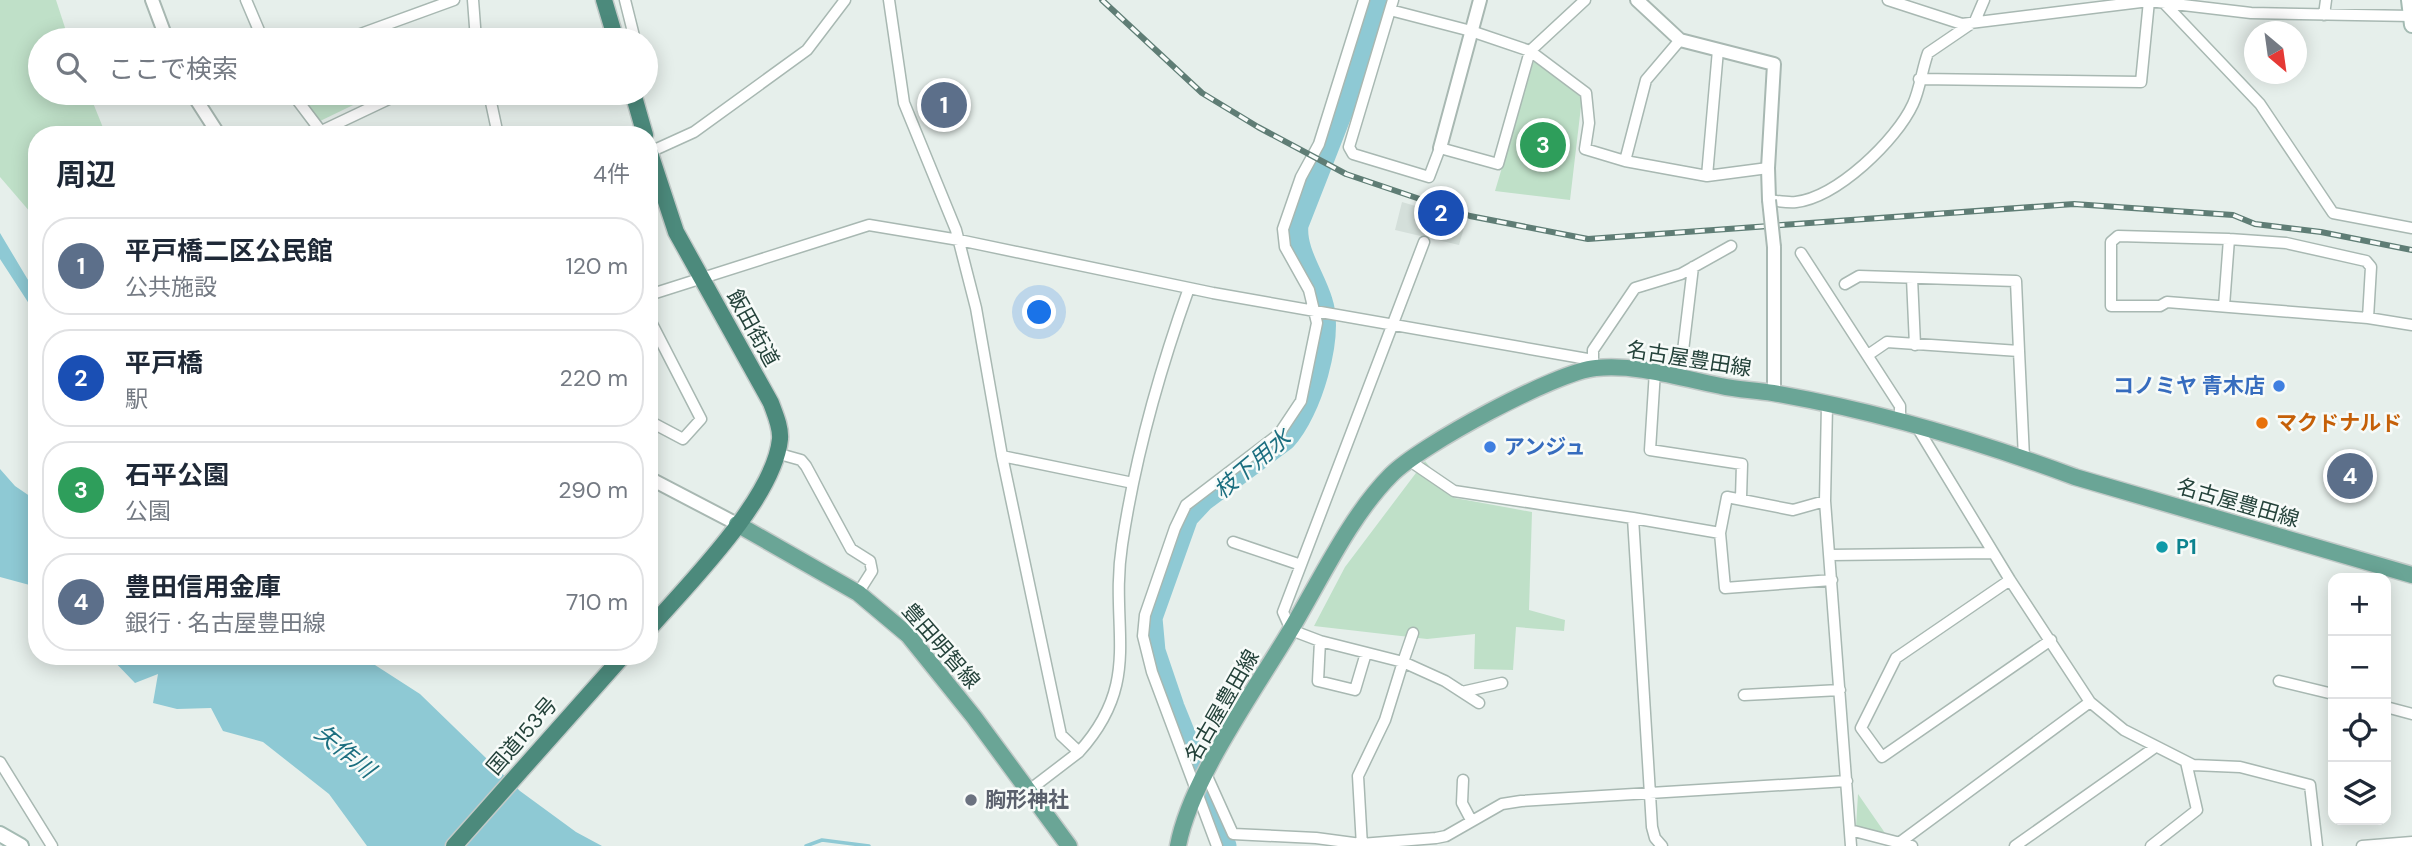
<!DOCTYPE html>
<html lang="ja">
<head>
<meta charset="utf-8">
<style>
	body { margin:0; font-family:"DM Sans","Noto Sans JP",sans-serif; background:#f6f6f7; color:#1f2937 }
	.controls { position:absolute; right:21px; bottom:21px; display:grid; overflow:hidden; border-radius:14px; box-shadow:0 4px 18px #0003 }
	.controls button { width:63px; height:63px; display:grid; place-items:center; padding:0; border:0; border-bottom:2px solid #e0e1e3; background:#fff; color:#1f2937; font:35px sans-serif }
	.compass { position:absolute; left:2244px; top:21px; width:63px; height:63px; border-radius:50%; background:#fff; box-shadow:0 4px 18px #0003; rotate:151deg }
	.you { position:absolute; left:1040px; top:313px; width:24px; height:24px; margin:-18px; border:5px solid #fff; border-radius:50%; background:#1a73e8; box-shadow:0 0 0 10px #1a73e833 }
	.badge { display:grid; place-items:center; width:46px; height:46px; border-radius:50%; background:#7f5249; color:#fff; font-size:23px; font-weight:700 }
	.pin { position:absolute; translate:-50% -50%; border:4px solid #fff; box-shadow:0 2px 7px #0006 }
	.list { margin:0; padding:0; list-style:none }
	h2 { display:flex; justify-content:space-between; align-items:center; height:91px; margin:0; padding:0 28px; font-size:30px }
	h2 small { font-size:23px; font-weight:400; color:#747a83 }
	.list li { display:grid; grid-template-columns:46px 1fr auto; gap:21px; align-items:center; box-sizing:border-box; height:98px; margin:0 14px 14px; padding:0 14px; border:2px solid #e0e1e3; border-radius:28px }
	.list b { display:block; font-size:26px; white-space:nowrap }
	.list p { margin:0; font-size:23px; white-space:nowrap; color:#747a83 }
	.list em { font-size:23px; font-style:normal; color:#747a83 }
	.icon { flex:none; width:38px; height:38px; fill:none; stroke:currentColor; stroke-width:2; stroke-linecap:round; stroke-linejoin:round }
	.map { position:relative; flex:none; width:2412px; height:846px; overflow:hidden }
	.search { position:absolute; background:#fff; box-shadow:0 4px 18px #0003; left:28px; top:28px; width:630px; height:77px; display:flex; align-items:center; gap:18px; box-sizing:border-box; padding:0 24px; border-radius:38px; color:#747a83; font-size:26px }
	.panel { position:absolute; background:#fff; box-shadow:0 4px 18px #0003; left:28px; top:126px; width:630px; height:539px; border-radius:28px }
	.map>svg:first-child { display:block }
	.built { fill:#d4dfda }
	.green { fill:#bfe0c8 }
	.water { fill:#8ec9d4 }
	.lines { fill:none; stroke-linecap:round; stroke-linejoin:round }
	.stream { stroke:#8ec9d4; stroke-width:3.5 }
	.river { stroke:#8ec9d4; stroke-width:23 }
	.minor-casing { stroke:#a8b8b2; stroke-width:13 }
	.tertiary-casing { stroke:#a8b8b2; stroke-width:16 }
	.secondary-casing { stroke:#a4bbb3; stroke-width:18 }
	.primary-casing { stroke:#c2cac8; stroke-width:19 }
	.trunk-casing { stroke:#c2cac8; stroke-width:19 }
	.minor { stroke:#fff; stroke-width:10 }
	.tertiary { stroke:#fff; stroke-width:12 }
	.secondary { stroke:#fff; stroke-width:14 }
	.primary { stroke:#6aa596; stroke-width:16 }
	.trunk { stroke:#4c8a7c; stroke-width:16 }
	.rail-casing { stroke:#5f7d75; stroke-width:6 }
	.rail { stroke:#f7fbf9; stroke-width:3.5; stroke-dasharray:10; stroke-linecap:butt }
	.tertiary-bridge-casing { stroke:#a8b8b2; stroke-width:16; stroke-linecap:butt }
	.tertiary-bridge { stroke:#fff; stroke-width:12 }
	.shop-dot { fill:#3f7fe0; stroke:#f7fbf9; stroke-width:2.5 }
	.food-dot { fill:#e8710a; stroke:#f7fbf9; stroke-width:2.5 }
	.culture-dot { fill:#0f9aa8; stroke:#f7fbf9; stroke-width:2.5 }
	.worship-dot { fill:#6b7280; stroke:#f7fbf9; stroke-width:2.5 }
	.labels { text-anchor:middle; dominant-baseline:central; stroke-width:5; stroke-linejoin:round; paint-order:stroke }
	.street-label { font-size:21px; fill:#24423a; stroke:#f7fbf9 }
	.shop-label { font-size:21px; font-weight:bold; fill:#366cbe; stroke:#f7fbf9; text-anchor:end }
	.food-label { font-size:21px; font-weight:bold; fill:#c56008; stroke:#f7fbf9; text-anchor:start }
	.culture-label { font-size:21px; font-weight:bold; fill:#0d838f; stroke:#f7fbf9; text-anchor:start }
	.worship-label { font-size:21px; font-weight:bold; fill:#5b616d; stroke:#f7fbf9; text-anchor:start }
	.water-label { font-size:23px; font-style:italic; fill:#1c6f80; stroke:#f7fbf9 }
</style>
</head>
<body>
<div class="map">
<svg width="2412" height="846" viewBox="0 0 2412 846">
	<rect width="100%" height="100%" fill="#e6efeb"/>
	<!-- built -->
	<path class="built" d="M1402,202l64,19 -7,24 -64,-15z"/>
	<!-- green -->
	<path class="green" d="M0,0h56l13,40h-29v53h49l17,42h-69v85l-37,-43z
		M1534,60l48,38 -12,102 -75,-9z
		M299,93h79l-62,30z
		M1425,461l30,37 77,14 -3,98 36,10 -1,11 -48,-4 -3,43 -39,-1 1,-35 -48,5 -113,-13 31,-59z
		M1858,794l27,39 -29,-6z"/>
	<!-- water -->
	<path class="water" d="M0,233l37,62v21l-37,-57z
		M0,469l15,17 22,15v86l-37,-10z
		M109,656h252l59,38 100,97 56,41 26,14h-235l-38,-52 -66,-52 -40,-11 -12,-23 -34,1 -24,-6 5,-29 -23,9z"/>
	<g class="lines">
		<!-- stream -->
		<path class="stream" d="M806,846l16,-6 47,6"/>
		<!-- river -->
		<path class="river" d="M1194,759l-21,-52 -19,-56 -3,-33 36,-101 16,-17 82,-61c25,-27 48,-102 36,-138 -7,-24 -27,-50 -24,-76l54,-138 24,-87
			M1208,800l17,46"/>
		<!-- minor casing -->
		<g class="minor-casing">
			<path id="minor" d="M246,0l17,40
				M473,0l3,40
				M625,0l10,40
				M889,0l15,103 52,127 20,78 26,148 59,279 18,17 -51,39
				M1393,0l-44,147 4,7 76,23 11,-29 58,16 32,-113 55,-51
				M1888,0l74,24 187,-23 102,12 161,3
				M2164,3l96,101 73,109 79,15
				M1390,10l81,21 59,20 56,42 3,30 -4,26 40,12
				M2324,15l2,-15
				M344,40l110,-40
				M1680,40l-34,40 -21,81 82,15 61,-8
				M1919,79l222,3 8,-81
				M292,93l31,41
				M489,93l9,42
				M313,135l78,-37 34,-5
				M650,152l44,-20 113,-82 38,-50
				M1707,176l11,-126
				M1769,200c9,1 19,3 27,2 41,-5 100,-61 117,-98 7,-15 9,-35 15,-51l47,-32 9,-21
				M2229,239l57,4 80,18 5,6 -3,51
				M1801,253l99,153v14
				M1912,278l3,67
				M1845,284l14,-8 157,5 3,70
				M649,295l220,-70 90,15 254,53 380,67
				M2224,306l5,-67 -111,-3 -7,6v64h49l7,-4 201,16 44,7
				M649,318l52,101 -18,20 -34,-18
				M1868,355l19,-13 132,9 5,107
				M1593,364v-14l42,-62 46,-14 50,-28
				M1655,371l-5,79 92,14 -1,34
				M1680,376l13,-109
				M1827,405l-2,96 26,345
				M1917,427l93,153 80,122 34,28 69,35 47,2 70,18 7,61
				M776,453l25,7 5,6 45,83 19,12 2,10 -14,22
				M1002,456l131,27
				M1407,459l47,32 179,27
				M1825,501l-32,9 -66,-13 -7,36 5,55 107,-8
				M1233,542l68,23
				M1830,555l163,-2
				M2010,580l-114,78 -35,70 21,29 169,-117
				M1413,633l-10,29 42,19 34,22
				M1320,641l-2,40 37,9 11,-37
				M2279,681l54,13
				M1462,692l40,-9
				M1744,695l96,-5
				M2386,707l26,7
				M1079,752c65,-72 30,-123 43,-207 13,-88 37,-173 67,-257
				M0,762l52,84
				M1206,774l27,60 83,4 45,6 75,-6 10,-2 56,-32 19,-3 326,-20
				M1463,780l-1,23 9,17
				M1850,830l62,16
				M1899,843l191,-141
				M1217,846l-65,-174 -9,-36 2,-21 30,-87 11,-23 93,-71 22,-33 16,-78 -8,-33 -24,-43 -2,-18 18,-52 18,-33 45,-144
				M1362,846l-4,-70 27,-56 18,-58 -83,-21 -29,-11 -8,-18 141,-370
				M1662,846l-7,-8 -3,-11 -19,-309 87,15
				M2015,846l139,-98
				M2151,846l46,-36 -11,-48
				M2362,846l50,-4"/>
		</g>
		<!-- tertiary casing -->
		<g class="tertiary-casing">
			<path id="tertiary" d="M152,0l15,40
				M1637,0l43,40 94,24 -6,104 1,32
				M192,93l27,42
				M1440,148l40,-148
				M1774,393v-146
				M649,478l88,46"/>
		</g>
		<!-- secondary casing -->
		<g class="secondary-casing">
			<path id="secondary" d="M2409,0l3,25
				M0,834l21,12"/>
		</g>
		<!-- primary casing -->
		<g class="primary-casing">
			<path id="primary" d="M737,524l121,69 50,42 66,82 95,129
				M1178,846c12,-66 77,-156 112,-215 30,-50 60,-115 101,-156 28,-29 166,-104 205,-107 43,-4 83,10 125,18 17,4 35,4 52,7 103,18 205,48 302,84l337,98"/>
		</g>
		<!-- trunk casing -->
		<g class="trunk-casing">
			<path id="trunk" d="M604,0l12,40
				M633,93l12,42
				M649,150l27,82 95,171c4,11 10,24 9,36 -6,60 -92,145 -131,190
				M454,846l169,-190"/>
		</g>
		<!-- minor -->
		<use href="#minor" class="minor"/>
		<!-- tertiary -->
		<use href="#tertiary" class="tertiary"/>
		<!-- secondary -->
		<use href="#secondary" class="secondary"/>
		<!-- primary -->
		<use href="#primary" class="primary"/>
		<!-- trunk -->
		<use href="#trunk" class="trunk"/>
		<!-- rail casing -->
		<g class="rail-casing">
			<path id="rail" d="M1102,0l100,93 56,34 88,47 124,42 118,23 486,-35 159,11 22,9 66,8 91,18"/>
		</g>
		<!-- rail -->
		<use href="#rail" class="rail"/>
		<!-- tertiary-bridge casing -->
		<g class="tertiary-bridge-casing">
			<path id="tertiary-bridge" d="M1769,200l5,47"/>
		</g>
		<!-- tertiary-bridge -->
		<use href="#tertiary-bridge" class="tertiary-bridge"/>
	</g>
	<!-- markers -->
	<g class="shop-dot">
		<circle cx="2279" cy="386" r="7"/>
		<circle cx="1490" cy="447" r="7"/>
	</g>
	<circle class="food-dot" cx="2262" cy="423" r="7"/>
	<circle class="culture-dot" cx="2162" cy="547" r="7"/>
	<circle class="worship-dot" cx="971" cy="800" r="7"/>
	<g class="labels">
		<!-- street labels -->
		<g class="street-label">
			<text transform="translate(753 328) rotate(61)">飯田街道</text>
			<text transform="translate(1689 359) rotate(9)">名古屋豊田線</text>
			<text transform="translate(2238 503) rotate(16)">名古屋豊田線</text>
			<text transform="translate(941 646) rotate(49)">豊田明智線</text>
			<text transform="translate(1222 706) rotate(-60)">名古屋豊田線</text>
			<text transform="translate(522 736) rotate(-49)">国道153号</text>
		</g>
		<!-- shop labels -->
		<g class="shop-label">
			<text x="2265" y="386">コノミヤ 青木店</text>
			<text x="1504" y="447" text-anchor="start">アンジュ</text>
		</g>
		<!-- food labels -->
		<g class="food-label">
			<text x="2276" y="423">マクドナルド</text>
		</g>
		<!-- culture labels -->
		<g class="culture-label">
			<text x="2176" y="547">P1</text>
		</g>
		<!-- worship labels -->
		<g class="worship-label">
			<text x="985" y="800">胸形神社</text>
		</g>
		<!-- water labels -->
		<g class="water-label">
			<text transform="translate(1252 464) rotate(-40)">枝下用水</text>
			<text transform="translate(345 751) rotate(39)">矢作川</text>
		</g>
	</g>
</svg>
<div class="controls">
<button>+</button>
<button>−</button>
<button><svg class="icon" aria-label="locate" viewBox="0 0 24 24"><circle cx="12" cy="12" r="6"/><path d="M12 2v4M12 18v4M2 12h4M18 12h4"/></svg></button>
<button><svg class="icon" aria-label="layers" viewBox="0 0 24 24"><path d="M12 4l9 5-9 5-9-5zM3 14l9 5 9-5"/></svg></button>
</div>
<svg class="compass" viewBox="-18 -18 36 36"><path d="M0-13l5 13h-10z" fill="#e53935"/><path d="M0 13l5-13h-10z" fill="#747a83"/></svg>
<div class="you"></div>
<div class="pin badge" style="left:944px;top:105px;background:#5c6f8a">1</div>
<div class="pin badge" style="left:1441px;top:213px;background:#1a4fb4">2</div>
<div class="pin badge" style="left:1543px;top:145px;background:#2e9e5b">3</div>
<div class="pin badge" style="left:2350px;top:476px;background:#5c6f8a">4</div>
<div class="search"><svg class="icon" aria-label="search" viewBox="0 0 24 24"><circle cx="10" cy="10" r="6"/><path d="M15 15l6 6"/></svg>ここで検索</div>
<section class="panel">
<h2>周辺<small>4件</small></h2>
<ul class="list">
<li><span class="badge" style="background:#5c6f8a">1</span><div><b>平戸橋二区公民館</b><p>公共施設</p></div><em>120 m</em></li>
<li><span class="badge" style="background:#1a4fb4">2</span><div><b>平戸橋</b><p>駅</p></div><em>220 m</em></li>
<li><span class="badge" style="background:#2e9e5b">3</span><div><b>石平公園</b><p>公園</p></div><em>290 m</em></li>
<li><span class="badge" style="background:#5c6f8a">4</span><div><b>豊田信用金庫</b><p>銀行 · 名古屋豊田線</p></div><em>710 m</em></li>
</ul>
</section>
</div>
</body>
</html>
